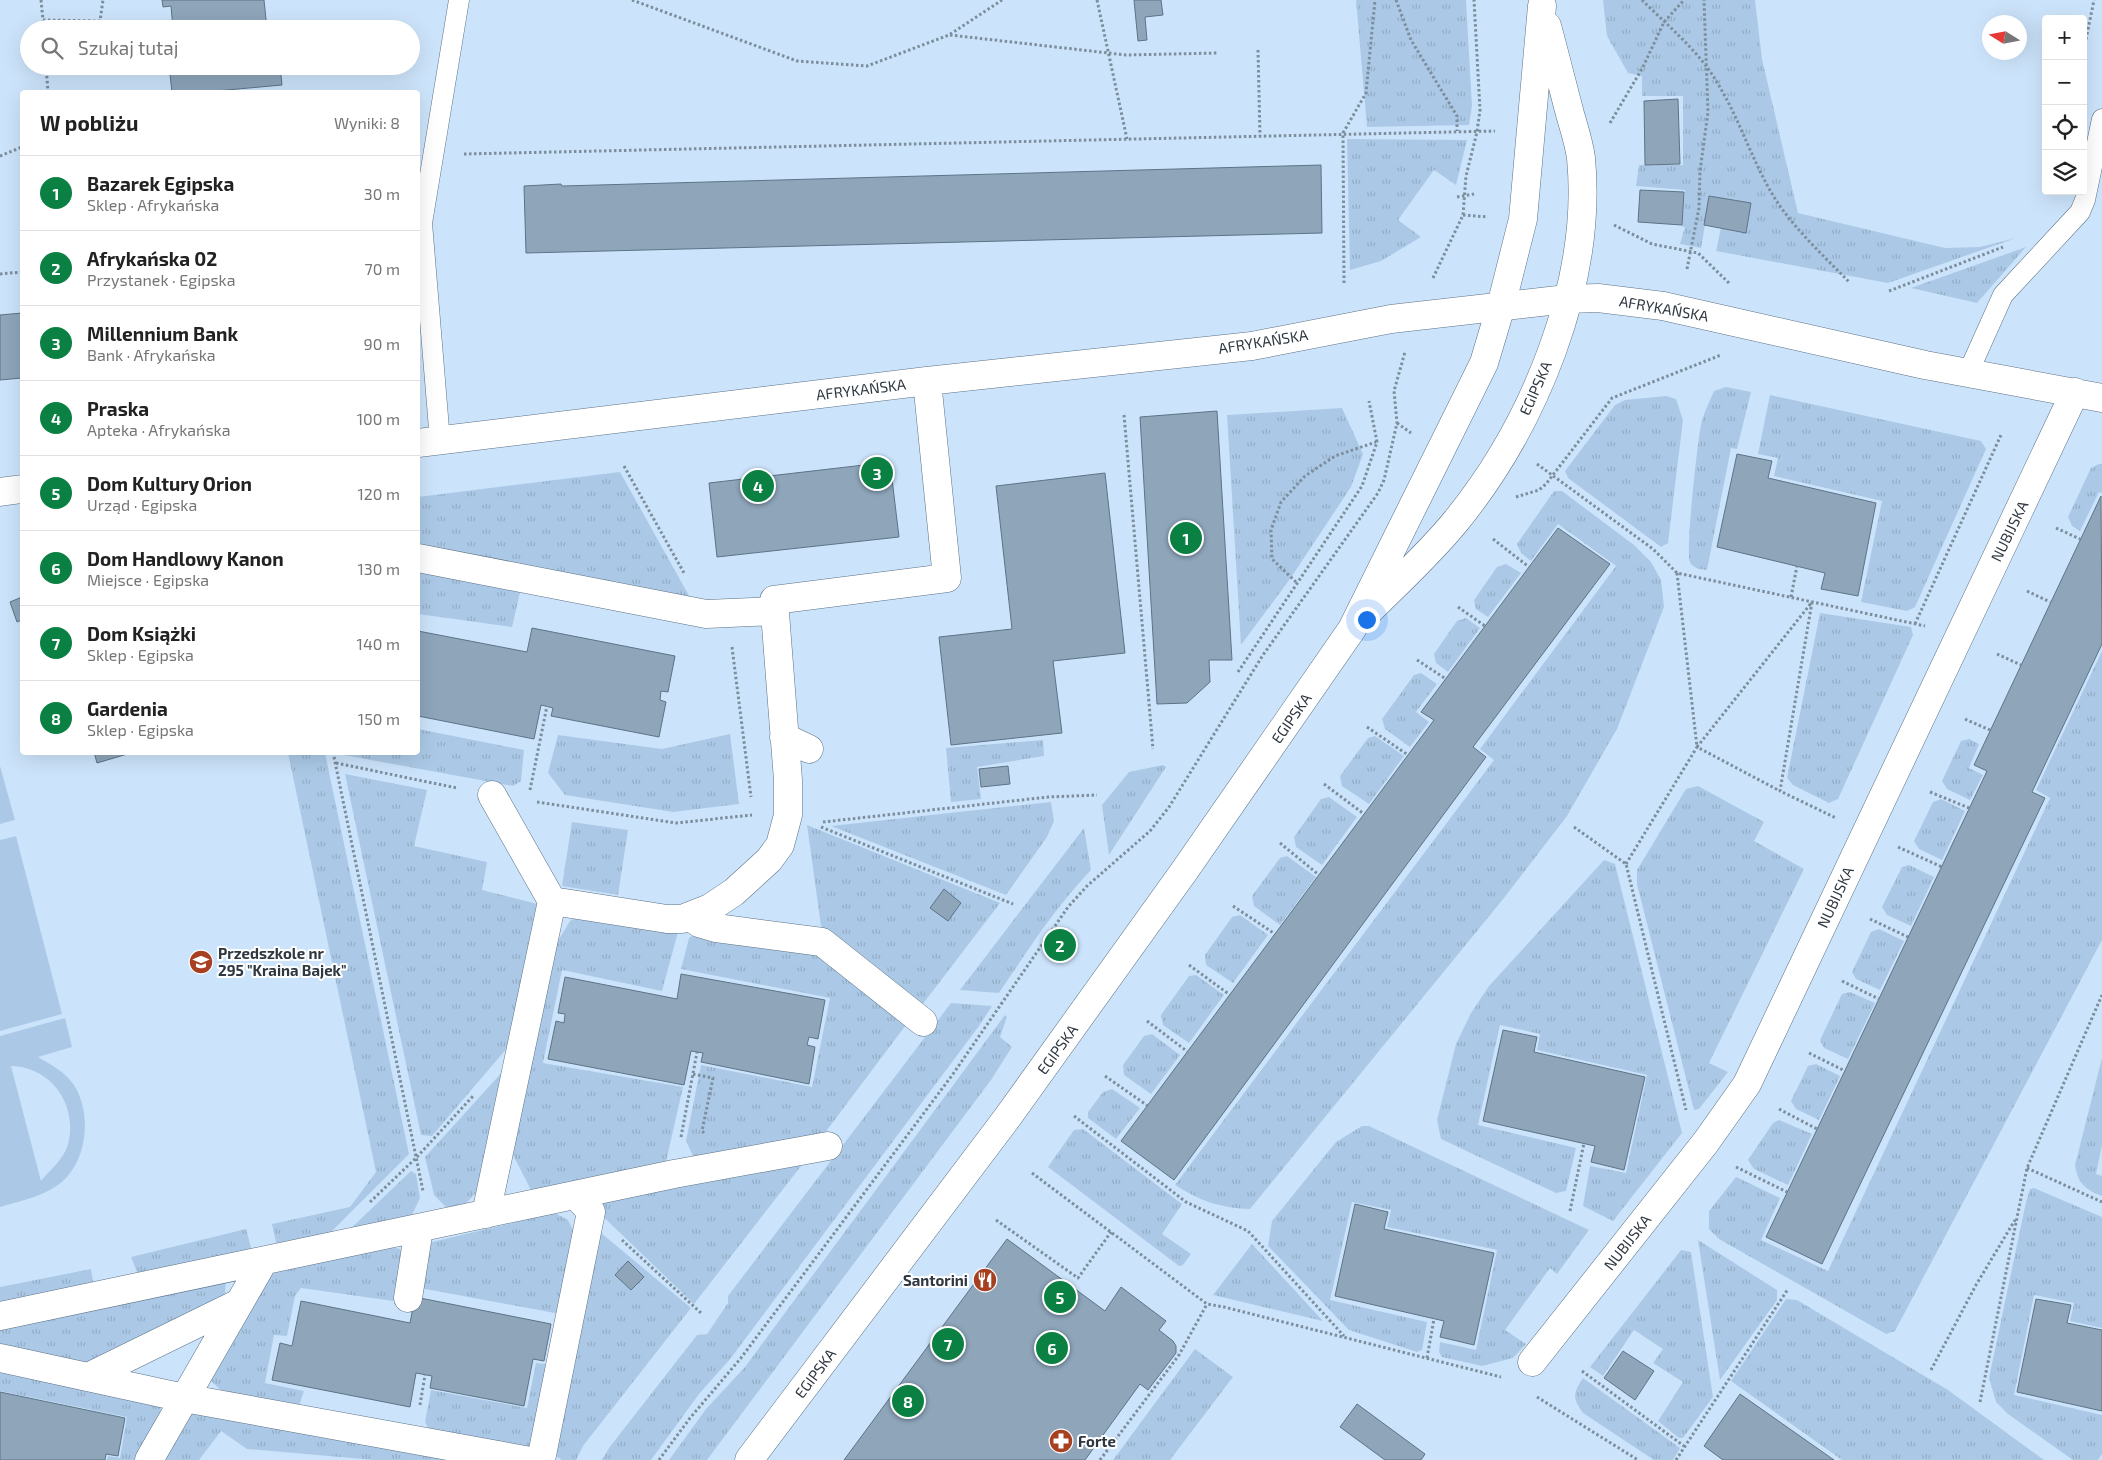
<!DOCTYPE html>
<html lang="pl">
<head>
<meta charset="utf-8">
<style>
	body { margin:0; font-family:"Exo 2",sans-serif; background:#f2f2f2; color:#222 }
	.controls { position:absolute; right:15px; top:15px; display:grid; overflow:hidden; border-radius:5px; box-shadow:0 5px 20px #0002 }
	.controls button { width:45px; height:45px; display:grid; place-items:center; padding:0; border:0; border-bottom:1px solid #e0e0e0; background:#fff; color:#222; font:25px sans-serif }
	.compass { position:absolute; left:1982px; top:15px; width:45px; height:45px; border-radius:50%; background:#fff; box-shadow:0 5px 20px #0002; rotate:281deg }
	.you { position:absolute; left:1366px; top:619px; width:18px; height:18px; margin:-12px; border:4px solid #fff; border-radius:50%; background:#1a73e8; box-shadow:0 0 0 8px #1a73e833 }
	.badge { display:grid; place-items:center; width:32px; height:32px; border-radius:50%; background:#0b8043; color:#fff; font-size:16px; font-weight:700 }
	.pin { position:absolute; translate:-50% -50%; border:2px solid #fff; box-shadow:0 1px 5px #0006 }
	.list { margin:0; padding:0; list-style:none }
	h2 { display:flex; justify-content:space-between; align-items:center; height:65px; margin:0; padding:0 20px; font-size:21px }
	h2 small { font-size:16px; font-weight:400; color:#767676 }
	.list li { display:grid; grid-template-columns:32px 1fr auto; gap:15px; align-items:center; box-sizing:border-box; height:75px; padding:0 20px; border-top:1px solid #e0e0e0 }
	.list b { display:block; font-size:19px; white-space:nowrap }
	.list p { margin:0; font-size:16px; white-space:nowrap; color:#767676 }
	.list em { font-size:16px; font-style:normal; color:#767676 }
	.icon { flex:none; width:28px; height:28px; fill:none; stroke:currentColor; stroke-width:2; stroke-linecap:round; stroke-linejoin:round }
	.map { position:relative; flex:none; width:2102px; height:1460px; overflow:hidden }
	.search { position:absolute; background:#fff; box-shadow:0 5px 20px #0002; left:20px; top:20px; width:400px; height:55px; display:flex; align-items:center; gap:12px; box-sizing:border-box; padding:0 18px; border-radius:28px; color:#767676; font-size:19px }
	.panel { position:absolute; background:#fff; box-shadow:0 5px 20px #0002; left:20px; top:90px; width:400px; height:665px; border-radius:5px }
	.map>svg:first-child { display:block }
	.grass { fill:url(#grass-tufts) }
	.garden { fill:#abc9e6; fill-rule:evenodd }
	.building { fill:#8ea5ba; stroke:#5e7387 }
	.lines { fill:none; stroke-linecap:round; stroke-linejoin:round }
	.service-casing { stroke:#5b7185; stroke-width:21 }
	.minor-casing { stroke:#5b7185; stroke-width:29 }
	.tertiary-casing { stroke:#5b7185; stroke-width:29 }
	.path { stroke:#7c8d9c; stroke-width:3; stroke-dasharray:2.5 2.5; stroke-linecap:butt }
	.service { stroke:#fff; stroke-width:20 }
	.minor { stroke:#fff; stroke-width:28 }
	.tertiary { stroke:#fff; stroke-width:28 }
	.labels { text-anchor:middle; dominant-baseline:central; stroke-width:4; stroke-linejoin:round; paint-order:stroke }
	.street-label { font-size:15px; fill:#2f3841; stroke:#fff }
	.poi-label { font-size:15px; font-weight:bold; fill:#2f3841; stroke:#fff; text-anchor:start }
</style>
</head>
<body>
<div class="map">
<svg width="2102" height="1460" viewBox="0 0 2102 1460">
	<defs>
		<pattern id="grass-tufts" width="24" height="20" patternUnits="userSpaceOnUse" patternTransform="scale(1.25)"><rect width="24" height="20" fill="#abc9e6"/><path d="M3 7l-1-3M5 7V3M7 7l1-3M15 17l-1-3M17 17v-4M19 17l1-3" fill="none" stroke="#93adc6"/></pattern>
	</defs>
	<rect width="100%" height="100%" fill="#cce4fb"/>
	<!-- grass -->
	<path class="grass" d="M1356,0h110l6,106 -3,19 -102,2z
		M1603,0h152l7,59 36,154 147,35 35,-1 36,-9 -128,45 -172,-32 5,-23 25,4 5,-28 -41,-8 -9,52 -21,-4 5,-17h-3l3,-37 -49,-4 3,-21h44v-69h-41v-20l-14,-3 -21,-37z
		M1347,139l120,1 -11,45 -22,-15 -36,50 23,17 -40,24 -31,9z
		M2026,247l-49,56 -66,-15z
		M1726,387l25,5 -14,57 -6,-1 -24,122c-6,-1 -14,-1 -17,-8 -5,-9 8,-127 12,-142 3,-10 8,-19 12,-29z
		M1770,395l211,46 5,8 -71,158 -8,4 -46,-9 21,-101 -108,-25 4,-18 -20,-4z
		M1666,396l10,3 7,21 -15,123 -7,4 -93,-69 -3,-7 50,-66 10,-5z
		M1342,408l21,46 -12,33 -61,92 -49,66 -14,-230z
		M2099,464h3v29l-3,-1 -19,39 -8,-5 -4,-9 23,-49z
		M620,472l72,129 -274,-53v-51z
		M1554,491h8l72,54 17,17 10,18 3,27 -47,122 -50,87 -63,82 -254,311c-28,0 -52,-9 -75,-24l319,-425 -14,-11 136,-183 -58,-42 -27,37 -10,-8 -4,-9z
		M1506,564l15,9 -33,44 -12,-8 -2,-9 23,-33z
		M418,571l103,17 -9,39 -94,-13z
		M1820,613l91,14 2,8 -75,164 -9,4 -36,-18 -6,-7z
		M1466,618l14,10 -32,44 -12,-9 -2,-9 23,-33z
		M2102,651v289l-207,391 -9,3 -167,-95 -10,-10v-18l27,-34 44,21 -19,42 67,31 222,-473 -14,-8z
		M1421,673l16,11 -21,28 13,10 -19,25 -25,-18 -3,-10 32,-44z
		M418,729l106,21 -3,31 -8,5 -169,-31 -1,-2 75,-1z
		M730,734l9,70 -66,8 -108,-17 -17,-22 10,-38 104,14z
		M1375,736l29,20 -35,48 -27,-18 -2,-10 28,-38z
		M1969,739l10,5 -10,24 14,7 -13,25 -23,-11 -5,-8 19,-40z
		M1043,740l1,16 -67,11 4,32 -30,3 -5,-54z
		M288,753h37l84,401 -81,81 -51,12 -5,-23 78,-17 26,-35z
		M1163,765l3,2 -57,88 -7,-50 27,-33z
		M345,774l82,16 -13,56 73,16 -5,28 59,15 -33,142 -76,89 -11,-1z
		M1698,786l66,36 -10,19 50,28 -95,194 19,9 -29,37 -5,1 -57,-226v-14l49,-81z
		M1329,797l28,20 -35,48 -26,-18 -2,-10 27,-38z
		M1941,799l24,12 -23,49 -23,-11 -5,-8 19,-39z
		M1051,802l3,19 -7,16 -41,58 -175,-69z
		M572,822l56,8 -10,65 -56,-9z
		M807,825l193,78 -81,106 -98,-83z
		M1084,828l7,42c-36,38 -63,80 -92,123l-39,-3z
		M1287,856l29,21 -36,48 -26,-19 -2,-10 28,-38z
		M1604,860l11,4 67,269 -69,88 -30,-15 7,-40 36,7 21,-98 -110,-25 3,-16 -40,-9 -22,100 98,23 -10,43 -10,2 -115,-54 -4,-19 19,-76 15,-31 18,-27z
		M1909,865l25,12 -23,49 -24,-11 -5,-8 20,-40z
		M587,911l91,21 -16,59 -100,-21 -19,93 140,24 -18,79 -132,28 -22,-43 39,-197 20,-33z
		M1240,915l28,20 -35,48 -27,-18 -1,-10 27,-38z
		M1879,929l25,12 -24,49 -24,-11 -4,-7 19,-40z
		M697,933l128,20 84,68 -85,113 -122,25 -9,-3 -7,-15 15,-76 111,22 18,-89 -149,-29 8,-31z
		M1196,975l28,20 -35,48 -26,-18 -2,-10 28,-39z
		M1850,992l25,11 -27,56 -24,-11 -4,-8 22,-46z
		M951,1003l41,3 -13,20 -248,332 -32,36 -48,66h-49l7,-12 88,-113 10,-1 21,-31v-7z
		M1005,1015l2,2 -7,20 12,10 -21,33 -284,380h-38l37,-51 39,-42z
		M1152,1034l28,21 -29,39 -27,-19 -1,-10 21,-29z
		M2102,1058v87l-6,29 6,2v20c-17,-7 -24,-12 -27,-31z
		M1816,1064l24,12 -21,44 -23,-11 -5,-8 17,-35z
		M505,1069l-23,117 -21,23h-13l-14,-14 -9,-38z
		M1112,1089l28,19 -24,31 -28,-21v-6l15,-20z
		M1779,1120l33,14 -24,51 -34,-16 -6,-9 25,-37z
		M1362,1126h7l220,104 -32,44 -7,-6 -45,62 21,14 -13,14 -31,8 -40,-9 -3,-5 1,-10 36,8 21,-100 -110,-23 4,-17 -39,-8 -22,98 97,22 -5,28 -5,2 -68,-22 -81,-84 4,-25 64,-79z
		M1083,1129l99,75 -20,30 29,20 -8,11 -4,1 -131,-99 26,-37z
		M781,1161l20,5 -107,138 -104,-100z
		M411,1171l5,3 4,24 -10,21 -63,13z
		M2034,1188l68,29v111l-32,-7 4,-18 -40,-8 -20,100 88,20v39l-4,6h-25l-65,-46 -12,-12 -7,-24 37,-176 4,-13z
		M555,1213l13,7 6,12 -14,82 -140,-26 5,-36 7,-10z
		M246,1229l6,22 -113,26 -8,-20z
		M600,1232l91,76 -108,138 -7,14h-14l-9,-6z
		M1698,1240l79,50v10l-57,80z
		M1252,1244l71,77 -110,-26z
		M392,1247l8,2 7,8 -7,45 -99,-14 -6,8 -8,40 -13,-1 -9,48 39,8 -6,18 -73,-15 -18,-17 61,-103z
		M1681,1250l10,2 22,145 -30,41h-4l-21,-17 25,-39 -30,-19 10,-14 -29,-19 -31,46 -13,-9z
		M91,1269l3,18 -94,20v-20z
		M226,1280l-2,25 -131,62 -93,-21v-16z
		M1786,1299l11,1 151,90 96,70h-202l-111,-79z
		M1195,1349l38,28 -63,83h-57z
		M536,1363l9,1 4,5 -17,79 -102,-17 -5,-9 6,-32 96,18z
		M0,1364l162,38 -2,11 -26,47h-27l1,-4 12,2 7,-41 -127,-26z
		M1583,1378l97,70 -7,12h-19l-71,-47c-11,-15 -10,-20 0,-35z
		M192,1405l285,55h-103l-127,-11 -26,-18 -22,29h-43z"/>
	<!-- garden -->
	<path class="garden" d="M0,766l15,54 -15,4z
		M16,836l46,178 -62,17v-191z
		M65,1018l7,29 -34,10c14,8 27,15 36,28 17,27 14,70 -8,93 -18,18 -43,22 -66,29v-171zM11,1066c39,1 65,36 58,74 -3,17 -17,28 -28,41z"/>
	<!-- building -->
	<path class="building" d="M162,0h102l3,29h-94l-2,-23 -8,1z
		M1134,0h27l2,15 -18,2 2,23 -9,1z
		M169,66h111l2,19 -77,7h-33z
		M1678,99l2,65 -35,1 -1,-64z
		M1321,165l1,68 -796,20 -2,-67 37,-2 1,2z
		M1640,190l44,2 -2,33 -44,-3z
		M1709,196l42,7 -5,30 -42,-8z
		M22,313v65l-22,2v-65z
		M1217,411l15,249h-23l1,22 -23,21 -30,1 -17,-287z
		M1737,454l35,7 -4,17 108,25 -18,93 -37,-7 4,-16 -108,-26z
		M890,462l9,75 -182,20 -8,-74z
		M1105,473l20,180 -72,8 9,72 -111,12 -12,-108 73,-8 -16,-143z
		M2101,496l1,148 -70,148 13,6 -223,466 -56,-27 221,-466 -13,-6z
		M1558,528l52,36 -137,183 13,10 -312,423 -53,-39 313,-421 -13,-8z
		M22,597v23l-5,2 -7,-20z
		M532,628l143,28 -7,36 -7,-1 -1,9 6,2 -7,35 -108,-21 2,-8 -12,-3 -7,34 -116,-23v-85l109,21z
		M94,752h40l-37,11z
		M1008,766l2,18 -29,3 -2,-18z
		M944,889l17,14 -13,18 -18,-13z
		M681,974l144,26 -7,39 -9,-2 -2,8 8,2 -6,37 -108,-22 2,-9 -12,-2 -7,34 -136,-26 8,-38 8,2 1,-9 -7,-1 7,-36 112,22z
		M1503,1030l34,7 -3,15 111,25 -21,93 -33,-8 4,-16 -112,-25z
		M1355,1204l33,8 -4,17 110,24 -20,92 -34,-8 4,-16 -109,-25z
		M1007,1239l98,72 16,-24 45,34 -7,9 14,11 3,5v7l-28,37 -8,-6 -55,76h-241z
		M628,1261l16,16 -13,13 -16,-15z
		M415,1297l136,27 -7,37 -11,-2 -9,47 -94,-18 2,-12 -16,-3 -6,34 -138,-27 8,-37 12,3 9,-45 109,22z
		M2036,1299l35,6 -4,18 35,7v81l-85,-19z
		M1623,1351l31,20 -19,29 -31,-22z
		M0,1392l125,26 -7,38 -12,-2 -1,6h-105z
		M1740,1394l94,66h-111l-19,-14z
		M1357,1404l68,50 -4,6h-36l-45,-33z"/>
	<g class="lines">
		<!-- service casing -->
		<g class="service-casing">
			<path id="service" d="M1968,373l35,-78 77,-83 5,-12 17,-81
				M440,441l-18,-218 37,-223"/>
		</g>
		<!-- minor casing -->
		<g class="minor-casing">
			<path id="minor" d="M418,443l509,-62 325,-35 139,-27 176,-20 31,-1 65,8 262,59 177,33
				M0,492l22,-3
				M418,558l288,56 69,-3
				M784,737l25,12
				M552,901l115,18h15l28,-11 24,-16 35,-32 11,-15 8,-30v-35l-14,-180 173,-22 -20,-197
				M691,917l8,6 17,5 106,14 101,80
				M486,1214l66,-313 -60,-106
				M408,1298l11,-69
				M0,1316l674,-142 154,-28
				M0,1358l184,40 341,62
				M1532,1362l174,-220 41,-58 328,-692
				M88,1377l151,-74
				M149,1460l114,-198
				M541,1460l50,-248 -15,-17"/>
		</g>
		<!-- tertiary casing -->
		<g class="tertiary-casing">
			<path id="tertiary" d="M1369,611c29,-29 61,-58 87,-90 78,-96 137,-238 125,-363 -2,-15 -7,-30 -11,-44 -8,-30 -15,-59 -23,-88
				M749,1460l258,-342 178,-248 167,-241 132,-266 17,-57 22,-87 19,-213"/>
		</g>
		<!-- path -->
		<path class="path" d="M41,0l2,20 57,1 3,-21
			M632,0l165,61 70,5 82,-31 53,-35
			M1097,0l30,139
			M1396,0l15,40 46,76v15
			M1642,0c26,26 58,52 76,84 22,36 34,77 56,113 20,32 50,59 76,86
			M43,20l1,9
			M950,35l176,20 92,-2
			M1258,50l2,86
			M2083,54l11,-54
			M46,66l2,26
			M1610,123l33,-56 21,-45 20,-22
			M464,154l1031,-23
			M0,156l22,-9
			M1457,197l17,-3
			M1463,215l25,2
			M1614,225l38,19 46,9 32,31
			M1687,269l12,-61 1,-37 8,-59 -4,-112
			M0,274l22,-2
			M1433,278l30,-63 3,-39 11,-44 3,-22 -6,-110
			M1344,283l-1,-150 23,-40 9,-93
			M1889,291l114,-44
			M1124,415l29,334
			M1397,423l14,10
			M1537,464l116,85 24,24 248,53
			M624,466l60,107
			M1516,497l23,-7 7,-6 66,-86 109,-43
			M2056,528l24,11
			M1493,539l36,28
			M1677,573l20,174
			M1296,582l-24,-23 -1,-29 10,-28 24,-26 30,-20 41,-14
			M2027,591l23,11
			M1791,597l6,-31
			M1812,602l-32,189 56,27
			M1458,607l27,19
			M1915,624l86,-189
			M732,647l19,150
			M1997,654l24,11
			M1417,660l29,19
			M1238,672l124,-186 15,-44 -8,-41
			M1965,719l25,11
			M1367,727l41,28
			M1697,747l115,-145
			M333,752l90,439
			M336,763l121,25
			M1324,784l40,30
			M530,790l17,-84
			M1930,792l39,16
			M537,802l139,21 76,-8
			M823,822l225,-25 49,-2
			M821,827l192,77
			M1574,827l52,37 60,246
			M1280,843l39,32
			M1898,847l44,20
			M1626,864l71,-117 83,44
			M1233,906l42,28
			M1870,919l38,18
			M1189,965l41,30
			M1842,981l37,18
			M1147,1021l41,31
			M1809,1053l36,18
			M693,1074l20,4 -11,53 2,2
			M1105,1076l43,30
			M1779,1109l38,20
			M1074,1116l112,86 62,29 96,105
			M681,1137l16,-85
			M1736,1167l51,25
			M2027,1168l75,34
			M1032,1173l175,131 17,3 277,70
			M370,1202l46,-44 58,-63
			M1570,1211l14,-68
			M996,1220l82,58 33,-46
			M622,1240l79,73
			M1427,1358l7,-39
			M1931,1370l45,-85 39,-65
			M1582,1371l102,75
			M1537,1397l101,63
			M1980,1402l47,-234 75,-173
			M420,1405l5,-30
			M659,1460l31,-42 51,-60 212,-284 115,-167 19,-21 63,-55 19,-24 94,-152 115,-162 6,-13 13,-57 -3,-32 11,-39
			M1100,1460l79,-105 28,-51
			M1676,1460l112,-171"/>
		<!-- service -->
		<use href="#service" class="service"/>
		<!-- minor -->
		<use href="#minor" class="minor"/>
		<!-- tertiary -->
		<use href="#tertiary" class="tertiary"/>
	</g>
	<!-- icons -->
	<defs>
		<g id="school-disc" transform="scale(1.25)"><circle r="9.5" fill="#a74020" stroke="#fff"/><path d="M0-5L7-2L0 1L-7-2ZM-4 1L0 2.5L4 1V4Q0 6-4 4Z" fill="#fff"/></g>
		<g id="restaurant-disc" transform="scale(1.25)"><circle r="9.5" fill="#a74020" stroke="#fff"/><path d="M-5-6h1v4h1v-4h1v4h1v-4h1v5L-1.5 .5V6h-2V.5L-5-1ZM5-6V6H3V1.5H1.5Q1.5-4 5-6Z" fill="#fff"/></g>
		<g id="pharmacy-disc" transform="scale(1.25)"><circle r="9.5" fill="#a74020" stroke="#fff"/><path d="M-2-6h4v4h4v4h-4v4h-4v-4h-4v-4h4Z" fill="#fff"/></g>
	</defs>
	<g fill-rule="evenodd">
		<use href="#school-disc" x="201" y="962"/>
		<use href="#restaurant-disc" x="985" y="1280"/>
		<use href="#pharmacy-disc" x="1061" y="1441"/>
	</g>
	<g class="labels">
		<!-- street labels -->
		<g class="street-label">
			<text transform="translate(1664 308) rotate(10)">AFRYKAŃSKA</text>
			<text transform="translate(1263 341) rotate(-9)">AFRYKAŃSKA</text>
			<text transform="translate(1535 388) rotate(-66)">EGIPSKA</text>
			<text transform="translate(861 389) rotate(-7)">AFRYKAŃSKA</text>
			<text transform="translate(2009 531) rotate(-64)">NUBIJSKA</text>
			<text transform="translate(1291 718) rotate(-55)">EGIPSKA</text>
			<text transform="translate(1835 897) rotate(-65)">NUBIJSKA</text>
			<text transform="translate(1057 1049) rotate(-54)">EGIPSKA</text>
			<text transform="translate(1627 1242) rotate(-52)">NUBIJSKA</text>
			<text transform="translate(815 1373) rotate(-53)">EGIPSKA</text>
		</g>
		<!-- poi labels -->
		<g class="poi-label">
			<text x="218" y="953">Przedszkole nr<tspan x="218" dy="17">295 "Kraina Bajek"</tspan></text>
			<text x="968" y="1280" text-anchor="end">Santorini</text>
			<text x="1078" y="1441">Forte</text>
		</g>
	</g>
</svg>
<div class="controls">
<button>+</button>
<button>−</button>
<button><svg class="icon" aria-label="locate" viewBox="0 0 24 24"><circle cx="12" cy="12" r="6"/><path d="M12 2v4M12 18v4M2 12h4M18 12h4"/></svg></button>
<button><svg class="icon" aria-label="layers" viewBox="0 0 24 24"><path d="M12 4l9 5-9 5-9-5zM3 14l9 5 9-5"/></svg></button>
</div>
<svg class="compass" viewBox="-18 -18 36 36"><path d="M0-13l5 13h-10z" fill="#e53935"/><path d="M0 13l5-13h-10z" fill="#767676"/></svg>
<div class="you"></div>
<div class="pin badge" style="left:1186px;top:538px">1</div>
<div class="pin badge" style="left:1060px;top:945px">2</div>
<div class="pin badge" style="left:877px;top:473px">3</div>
<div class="pin badge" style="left:758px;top:486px">4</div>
<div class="pin badge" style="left:1060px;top:1297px">5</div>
<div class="pin badge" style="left:1052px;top:1348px">6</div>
<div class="pin badge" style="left:948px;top:1344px">7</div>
<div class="pin badge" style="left:908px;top:1401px">8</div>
<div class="search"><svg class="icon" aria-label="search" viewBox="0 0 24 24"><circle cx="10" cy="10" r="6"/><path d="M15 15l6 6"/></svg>Szukaj tutaj</div>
<section class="panel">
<h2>W pobliżu<small>Wyniki: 8</small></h2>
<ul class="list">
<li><span class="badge">1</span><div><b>Bazarek Egipska</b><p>Sklep · Afrykańska</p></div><em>30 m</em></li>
<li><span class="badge">2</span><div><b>Afrykańska 02</b><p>Przystanek · Egipska</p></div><em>70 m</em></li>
<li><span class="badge">3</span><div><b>Millennium Bank</b><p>Bank · Afrykańska</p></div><em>90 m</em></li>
<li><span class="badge">4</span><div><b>Praska</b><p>Apteka · Afrykańska</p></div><em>100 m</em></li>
<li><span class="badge">5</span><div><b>Dom Kultury Orion</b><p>Urząd · Egipska</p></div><em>120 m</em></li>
<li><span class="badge">6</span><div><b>Dom Handlowy Kanon</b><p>Miejsce · Egipska</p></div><em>130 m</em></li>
<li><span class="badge">7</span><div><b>Dom Książki</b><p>Sklep · Egipska</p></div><em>140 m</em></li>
<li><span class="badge">8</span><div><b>Gardenia</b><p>Sklep · Egipska</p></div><em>150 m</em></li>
</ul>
</section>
</div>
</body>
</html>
